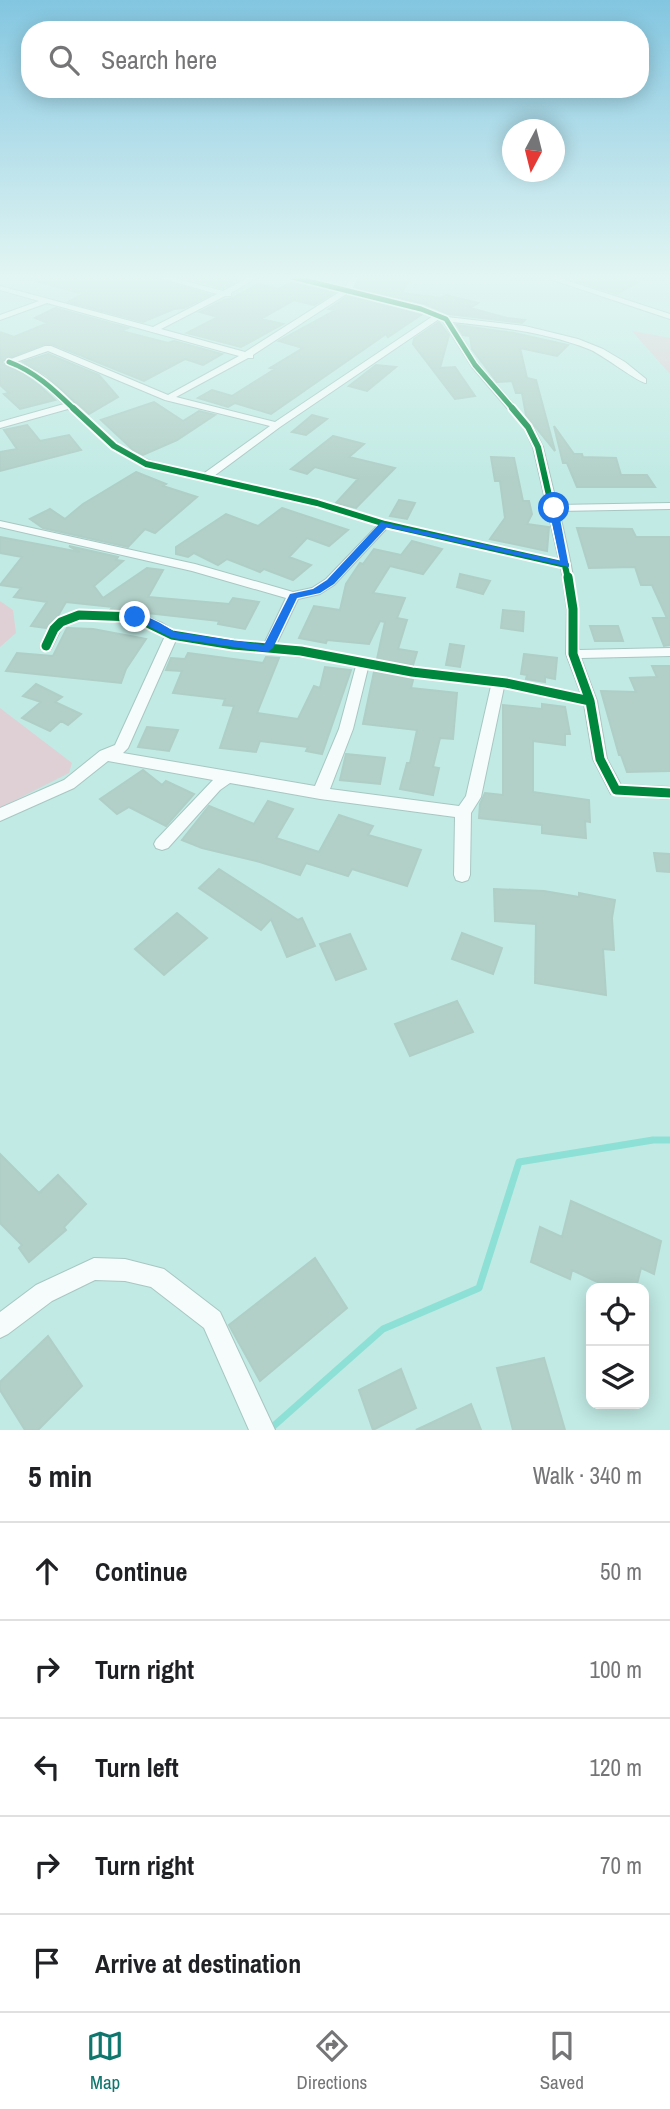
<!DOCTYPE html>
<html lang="en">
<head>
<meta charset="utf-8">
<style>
	body { margin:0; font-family:"Archivo Narrow",sans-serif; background:#f6f6f6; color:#202124 }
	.controls { position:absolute; right:21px; bottom:21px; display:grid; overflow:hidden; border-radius:14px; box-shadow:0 4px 18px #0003 }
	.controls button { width:63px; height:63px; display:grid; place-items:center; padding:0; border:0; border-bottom:2px solid #e0e0e0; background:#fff; color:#202124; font:35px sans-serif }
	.compass { position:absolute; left:502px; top:119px; width:63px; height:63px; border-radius:50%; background:#fff; box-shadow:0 4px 18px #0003; rotate:187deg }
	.stop { position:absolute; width:21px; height:21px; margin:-16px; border:5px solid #1a73e8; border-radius:50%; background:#fff }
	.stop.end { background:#1a73e8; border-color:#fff; box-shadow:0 2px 7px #0008 }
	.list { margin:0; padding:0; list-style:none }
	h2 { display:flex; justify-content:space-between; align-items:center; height:91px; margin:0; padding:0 28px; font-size:30px }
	h2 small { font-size:23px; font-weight:400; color:#757577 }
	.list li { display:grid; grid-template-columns:46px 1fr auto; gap:21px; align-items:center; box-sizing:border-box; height:98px; padding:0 28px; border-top:2px solid #e0e0e0 }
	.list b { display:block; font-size:26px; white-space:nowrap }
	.list em { font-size:23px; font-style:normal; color:#757577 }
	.icon { flex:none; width:38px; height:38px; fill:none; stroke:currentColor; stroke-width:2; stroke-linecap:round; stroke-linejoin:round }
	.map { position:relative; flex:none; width:670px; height:1430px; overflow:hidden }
	.search { position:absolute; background:#fff; box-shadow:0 4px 18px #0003; left:21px; right:21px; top:21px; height:77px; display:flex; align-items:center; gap:18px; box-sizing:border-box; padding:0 24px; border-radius:28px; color:#757577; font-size:26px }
	.sheet { height:581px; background:#fff }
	nav { display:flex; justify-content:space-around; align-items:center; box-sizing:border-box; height:98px; border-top:2px solid #e0e0e0; background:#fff; font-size:19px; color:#757577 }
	nav a { display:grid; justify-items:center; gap:4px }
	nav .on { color:#0f766e }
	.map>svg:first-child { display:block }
	.green { fill:#dfd0d5 }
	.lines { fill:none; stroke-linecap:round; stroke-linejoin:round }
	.stream { stroke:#8de0d5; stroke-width:7 }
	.building { fill:#b2d0c8; stroke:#afcec6; stroke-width:2 }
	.street-casing { stroke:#a7c7c2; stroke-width:2 }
	.street { fill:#f6fcfb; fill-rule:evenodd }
	.cycleway-far2-casing { stroke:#fff; stroke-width:8 }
	.cycleway-far1-casing { stroke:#fff; stroke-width:10 }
	.cycleway-casing { stroke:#fff; stroke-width:13 }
	.cycleway-far2 { stroke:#00873e; stroke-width:5 }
	.cycleway-far1 { stroke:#00873e; stroke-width:6 }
	.cycleway { stroke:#00873e; stroke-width:9 }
	.route { fill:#1a73e8 }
</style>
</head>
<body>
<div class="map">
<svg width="670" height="1430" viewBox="0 0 670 1430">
	<rect width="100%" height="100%" fill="#c1eae4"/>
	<!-- green -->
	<path class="green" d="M632,331l38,7v36z
		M0,601l13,9 3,23 -16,14z
		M0,708l72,55 -3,10 -69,35z"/>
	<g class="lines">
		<!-- stream -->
		<path class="stream" d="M269,1430l114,-101 96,-41 40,-126 134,-22h17"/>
	</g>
	<!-- building -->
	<path class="building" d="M36,277h119l55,18 -26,13 -10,1 -31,13 -75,-20 15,-8 -47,-13z
		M182,277h52l-3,7 -8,4z
		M360,277h51l-9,16 39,5 5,-3 32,8 -8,5 37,10 18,2 -3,3 -74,-9 -23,-10 -69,-16z
		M574,277h45l19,5 -21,12 -44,-14z
		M290,283l45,9 -21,13 -20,-5 -33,19 22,5 -42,23 -54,-14 31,-16 -18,-5 24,-12 9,-2 25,-14 21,5z
		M348,296l73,19 -33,22 -2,-3 -115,80 -36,-11 -7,4 -30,-9 14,-8 20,6 43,-27 -5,-1 33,-20 -24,-7 57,-31 -7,-1z
		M55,308l73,20 -7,3 47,12 6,-2 48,13 -19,11 -18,-6 -41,22 -92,-37h-8l-43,17 1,3 17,7 21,15 15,14 -35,9 -16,-15 5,-1 -9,-8v-53l14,5 34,-14 -13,-5z
		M439,322l10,13 -9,33 15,-1 20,29 -20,3 -42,-55 1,-5z
		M457,325l57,8 54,12 -11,11 -37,-8 7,30 9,2 19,71 -29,-36 -4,-22h-6l-4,-12 -15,1 -25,-33 -2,-13 -7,-1z
		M48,354l51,21 19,22 -29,17 -43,-39 -23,-13z
		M376,365l20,2 -29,24 -18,-5z
		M154,402l29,19 16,-10 16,4 -38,25 -34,15 -10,-5 -32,-30z
		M312,415l15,4 -21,16 -14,-3z
		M27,425l13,16 29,-6 12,15 -81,21v-19l17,-3 -13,-19z
		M554,426l20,28h8l1,3 33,1 5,17h26l8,12h-78l-10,-24h-4z
		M333,436l31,8 -15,13 46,11 -39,40 -20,-5 22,-24 -43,-12 -8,7 -16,-5z
		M491,457l23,1 9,43h6l3,13 -5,10 22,3 -2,24 -57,-12 15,-21 -5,-37h-5z
		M136,472l30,12 -3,2 34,11 -42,36 -10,-4 -17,18 -85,-19 -13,-9 20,-10 15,10 18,-15z
		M399,500l16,3 -8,16 -17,-3z
		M282,508l66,22 -19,16 -22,-8 -18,19 22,8 -18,15 -29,-11 -4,3 -33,-13 -9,6 -24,-12 -6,4 -12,-3v-7l50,-33 32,12z
		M577,528l55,1 4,8h34v108l-6,1 -11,-28h14l-15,-33h-11l-6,-18 -46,1z
		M0,537l80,15 -11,-6 49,11 -2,3 7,1 -29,25 9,12 44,-30 16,2 -15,27 81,7 4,-6 26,4 -14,27 -27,-5 1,-3 -108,-12 2,-2 -47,-5 -8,14 -12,12 -15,-2 16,-24 -33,-5 7,-9 -21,-3 22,-28 -22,-4z
		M412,541l30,8 -19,25 -33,-8 -17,27 32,5 -8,20 10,2 -9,29 19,3 -4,13 -36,-6 8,-37 -5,-1 -11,23 -42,-4 -1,3 -27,-5 15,-32 26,4 6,-26 14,-21 3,1 11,-15 27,6z
		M460,574l30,7 -7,13 -26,-7z
		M503,610l21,2 -1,19 -22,-3z
		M590,626h28l5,15h-28z
		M67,628l26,1 53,10 -20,30 -5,14 -115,-12 11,-18 36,3z
		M450,644l14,2 -4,21 -14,-2z
		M188,653l75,10 3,-6 13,1 -22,55 41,6 16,-33 6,2 5,-21 26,3 -29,84 -16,-3 2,-4 -48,-6 -4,11 -36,-4 14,-42 -11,-1 2,-6 -52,-6 9,-22 -16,-1 5,-12 14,1z
		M524,654l33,4 -2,21 -10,-2v5l-19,-3 1,-4 -6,-1z
		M652,666h18v105l-43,1 -6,-17h-2l-18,-64 35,1 -6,-14 27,-1z
		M374,672l35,6 4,2 -2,8 46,5 -4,46 -13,-1 -7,29 6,1 -6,27 -33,-6 7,-26h3l7,-33 -54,-6z
		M36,684l26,13 -7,5 26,12 -13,11 -7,-4 -11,10 -28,-13 19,-16 -18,-6z
		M542,704l23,3 5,27h-5v11l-32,-4v51l56,8 1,22 -5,-1 1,17 -44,-5v-8l-63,-7 1,-14 5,-11 18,2v-90l39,4z
		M147,727l31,3 -9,21 -31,-4z
		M346,754l39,4 -5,26 -40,-4z
		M143,770l19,15 4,-4 28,13 -28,32 -37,-19 -12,7 -17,-15z
		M268,801l25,8 -17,29 43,14 20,-37 34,11 -5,9 53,15 -14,36 -55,-17 -4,7 -42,-13 -6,12 -40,-13 -58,-14 -20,-8 27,-34 45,18z
		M654,853l16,1v18l-13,-1z
		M219,869l79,51 4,-2 13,28 -28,11 -16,-38 -10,11 -62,-42z
		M494,889l50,2 35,6v-4l36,7 -3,18 2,32 -11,-1 3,46 -71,-12 1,-59 -41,-3z
		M177,913l30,25 -43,37 -29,-26z
		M462,933l40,15 -9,26 -41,-15z
		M350,934l16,35 -30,11 -16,-36z
		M457,1001l16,31 -63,24 -15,-32z
		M0,1154l39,39 19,-18 28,29 -22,23 2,3 -37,32 -10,-14 3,-3 -22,-22z
		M571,1201l90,40 -7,33 -13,-6 -5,20h-26l-38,-18 -2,9 -39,-17 9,-35 22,10z
		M315,1258l32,50 -87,73 -31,-56z
		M48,1336l34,50 -44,44h-13l-25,-40v-8z
		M544,1358l21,72h-52l-16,-62z
		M401,1369l15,39 -43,22 -14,-40z
		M471,1404l10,26h-65z"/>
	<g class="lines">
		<!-- street casing -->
		<g class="street-casing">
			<path id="street" d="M157,277h13l53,14 26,-14h9l-27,16v3h-6l-64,33 84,23 96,-61 -52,-14h13l43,11 6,-11h7l-6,13 72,17 23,10 78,9 53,13 25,10 22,13 21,17v4c-7,0 -42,-27 -55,-33 -45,-18 -92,-23 -139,-28l26,42 55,63 10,20 14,58 113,-2v6l-111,2c12,50 20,87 20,139l91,-2v8l-89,2 16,43 10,58 14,26 49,2v12l-59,-5 -18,-35 -9,-55 -80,-17 -23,110 -10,16 -1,62 -2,5 -6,2 -6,-2 -2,-5 1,-58 -135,-18 -90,-16 -10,7 -52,58 -6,2 -6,-2 -2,-4 2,-4 57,-60 -105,-19 -34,27 -74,33v-13l64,-28 36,-29 15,-6 50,-109 -32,-15 -53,-2 -15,6 -5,6 -9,18h-10l-1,-3 8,-17 9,-10 22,-8 56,2 27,10 14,9 88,12 22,-46 -94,-27 -192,-44v-6l195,43 98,28 19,-4 14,-9 52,-54 -64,-19 -172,-40 -31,-18 -43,-39 -68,19v-6l64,-18 -22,-20 -22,-15 -17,-7 42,-16h6l117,49 71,-39 -192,-53 -47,17v-5l39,-14 -39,-11v-4l153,41 64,-33zM348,293l70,18 15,5 -158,106 -99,-25 72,-39h5v-3zM439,319l4,2 29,46 52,61 9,19 26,113 -171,-39 -67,-20 -107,-25 66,-49zM48,351l117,49 105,26 -67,48c-30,-7 -61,-11 -86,-31 -34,-25 -59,-67 -101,-81zM387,528l174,39 6,42 -1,45 15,40 -75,-16 -94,-10 -111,-21 -25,-2 22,-46 22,-5 14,-9zM176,640c60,10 120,14 180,26l-17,63 -24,57 -192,-33 5,-5zM368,668l44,8 79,10 -25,110 -7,10 -129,-17 23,-60z
				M544,277h12l114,37v5z
				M94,1258l31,1 39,10 56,43 55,118h-26l-45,-102 -53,-41 -26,-6 -30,-1 -43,21 -44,33 -8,4v-26l36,-27z"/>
		</g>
		<!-- street -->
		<use href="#street" class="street"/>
		<!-- cycleway-far2 casing -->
		<g class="cycleway-far2-casing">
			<path id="cycleway-far2" d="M292,277l129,32 25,10 29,46 39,45
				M9,362c27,10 46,29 66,48"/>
		</g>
		<!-- cycleway-far1 casing -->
		<g class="cycleway-far1-casing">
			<path id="cycleway-far1" d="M73,408l41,38 32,18 171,39 68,21 181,41
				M512,408l16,19 10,20 30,132"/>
		</g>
		<!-- cycleway casing -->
		<g class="cycleway-casing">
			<path id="cycleway" d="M568,577l5,32v45l17,47 10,58 16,31 54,3
				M46,646l8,-17 7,-7 18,-7 56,2 37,18 61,10 68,6 111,21 94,11 84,18"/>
		</g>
		<!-- cycleway-far2 -->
		<use href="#cycleway-far2" class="cycleway-far2"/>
		<!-- cycleway-far1 -->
		<use href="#cycleway-far1" class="cycleway-far1"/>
		<!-- cycleway -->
		<use href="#cycleway" class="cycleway"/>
	</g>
	<!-- sky -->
	<linearGradient id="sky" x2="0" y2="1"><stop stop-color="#83c6e0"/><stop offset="0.58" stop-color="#e3f6f3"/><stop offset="1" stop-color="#e3f6f3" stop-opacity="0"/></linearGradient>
	<rect width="670" height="478" fill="url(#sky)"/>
	<!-- route -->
	<path class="route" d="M554,506l4,2 11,59 -182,-40 -53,57 -14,9 -23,5 -24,50 -5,4 -96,-14 -42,-21c11,-7 34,8 45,15l89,13 26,-51 23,-5 14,-9 54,-58 179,39 -11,-53z"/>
</svg>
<div class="controls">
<button><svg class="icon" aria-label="locate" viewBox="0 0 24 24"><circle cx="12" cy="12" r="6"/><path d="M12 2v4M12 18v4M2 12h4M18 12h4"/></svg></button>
<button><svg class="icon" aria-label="layers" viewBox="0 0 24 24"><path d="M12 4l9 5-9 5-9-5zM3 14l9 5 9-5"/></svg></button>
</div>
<svg class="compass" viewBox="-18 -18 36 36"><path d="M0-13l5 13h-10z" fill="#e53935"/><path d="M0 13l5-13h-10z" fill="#757577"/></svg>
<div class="stop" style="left:554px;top:508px"></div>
<div class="stop end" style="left:135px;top:617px"></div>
<div class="search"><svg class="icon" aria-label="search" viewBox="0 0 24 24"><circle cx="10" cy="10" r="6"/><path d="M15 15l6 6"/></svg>Search here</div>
</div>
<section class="sheet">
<h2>5 min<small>Walk · 340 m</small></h2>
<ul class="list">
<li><svg class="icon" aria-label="ahead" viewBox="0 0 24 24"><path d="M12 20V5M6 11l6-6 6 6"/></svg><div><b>Continue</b></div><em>50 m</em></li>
<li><svg class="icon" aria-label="right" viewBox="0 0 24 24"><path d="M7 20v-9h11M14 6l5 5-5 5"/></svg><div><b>Turn right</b></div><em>100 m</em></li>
<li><svg class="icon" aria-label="left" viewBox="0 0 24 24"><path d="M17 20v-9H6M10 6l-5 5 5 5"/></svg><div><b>Turn left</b></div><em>120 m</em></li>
<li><svg class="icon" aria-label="right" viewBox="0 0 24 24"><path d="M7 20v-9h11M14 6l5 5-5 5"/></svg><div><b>Turn right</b></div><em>70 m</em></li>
<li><svg class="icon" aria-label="arrive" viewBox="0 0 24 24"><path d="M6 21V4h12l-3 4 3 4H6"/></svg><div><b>Arrive at destination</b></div></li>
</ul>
</section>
<nav>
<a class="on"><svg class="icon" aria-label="map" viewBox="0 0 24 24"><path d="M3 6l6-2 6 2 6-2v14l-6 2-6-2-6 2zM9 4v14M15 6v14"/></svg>Map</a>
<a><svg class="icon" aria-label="directions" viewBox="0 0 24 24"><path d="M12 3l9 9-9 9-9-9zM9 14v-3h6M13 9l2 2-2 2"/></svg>Directions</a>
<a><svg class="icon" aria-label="saved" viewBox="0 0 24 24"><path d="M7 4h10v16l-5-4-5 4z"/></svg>Saved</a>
</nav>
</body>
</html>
